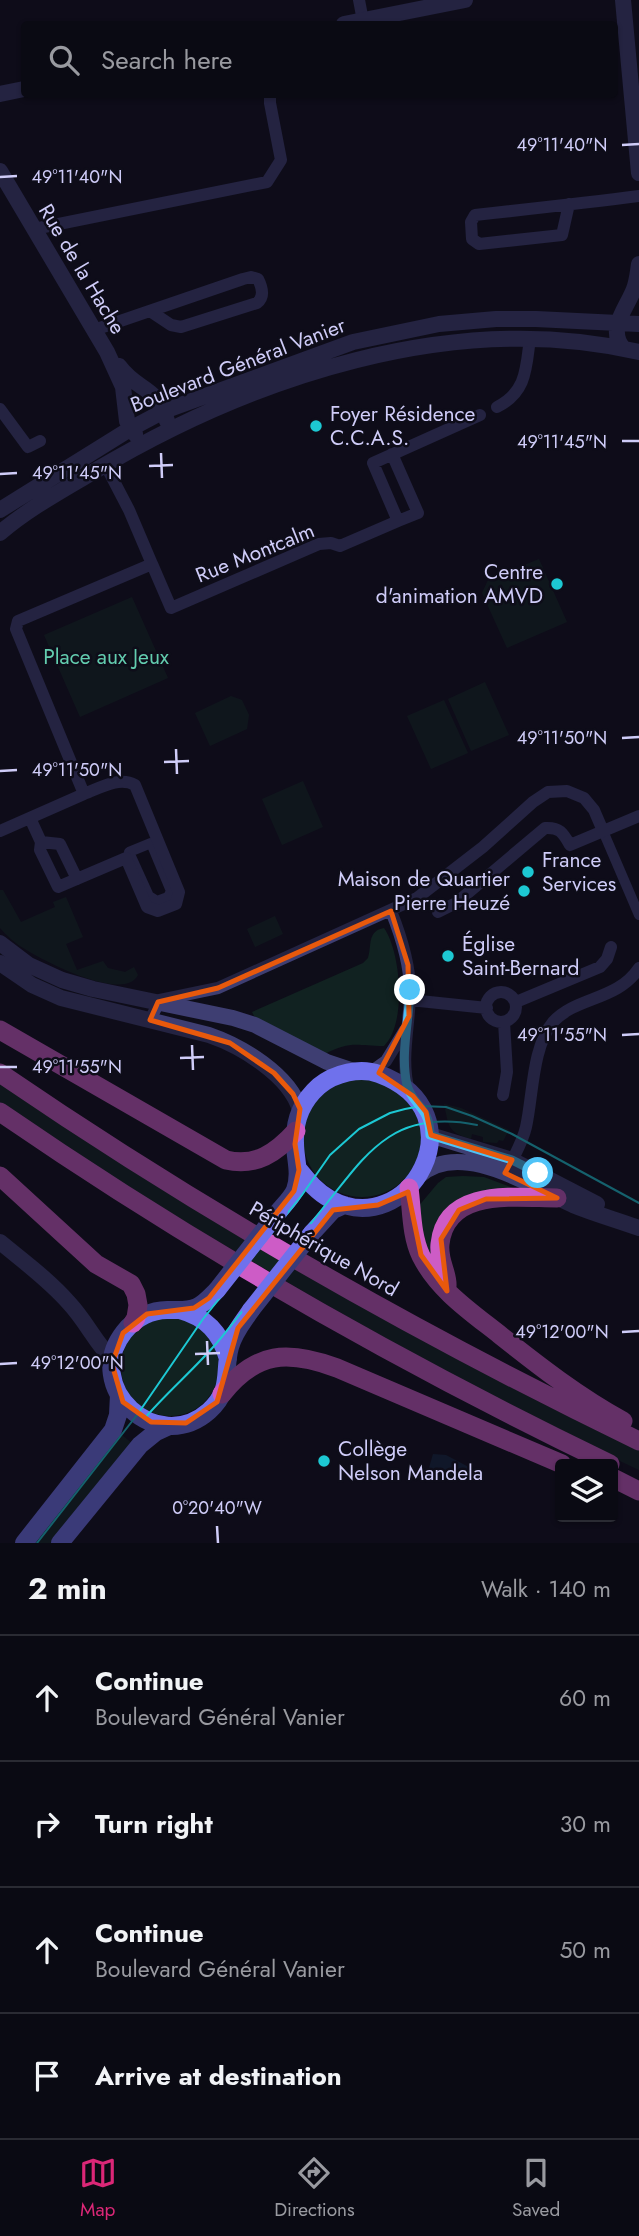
<!DOCTYPE html>
<html lang="en">
<head>
<meta charset="utf-8">
<style>
	body { margin:0; font-family:Jost,sans-serif; background:#181821; color:#f1f3f6 }
	.controls { position:absolute; right:21px; bottom:21px; display:grid; overflow:hidden; border-radius:7px; box-shadow:0 2px 5px #0004 }
	.controls button { width:63px; height:63px; display:grid; place-items:center; padding:0; border:0; border-bottom:2px solid #2a2b33; background:#0a0a13; color:#f1f3f6; font:35px sans-serif }
	.stop { position:absolute; width:21px; height:21px; margin:-16px; border:5px solid #4fc3f7; border-radius:50%; background:#fff }
	.stop.end { background:#4fc3f7; border-color:#fff; box-shadow:0 2px 7px #0008 }
	.list { margin:0; padding:0; list-style:none }
	h2 { display:flex; justify-content:space-between; align-items:center; height:91px; margin:0; padding:0 28px; font-size:30px }
	h2 small { font-size:23px; font-weight:400; color:#999aa0 }
	.list li { display:grid; grid-template-columns:46px 1fr auto; gap:21px; align-items:center; box-sizing:border-box; height:126px; padding:0 28px; border-top:2px solid #2a2b33 }
	.list b { display:block; font-size:26px; white-space:nowrap }
	.list p { margin:0; font-size:23px; white-space:nowrap; color:#999aa0 }
	.list em { font-size:23px; font-style:normal; color:#999aa0 }
	.icon { flex:none; width:38px; height:38px; fill:none; stroke:currentColor; stroke-width:2; stroke-linecap:round; stroke-linejoin:round }
	.map { position:relative; flex:none; width:639px; height:1543px; overflow:hidden }
	.search { position:absolute; background:#0a0a13; box-shadow:0 2px 5px #0004; left:21px; right:21px; top:21px; height:77px; display:flex; align-items:center; gap:18px; box-sizing:border-box; padding:0 24px; border-radius:7px; color:#999aa0; font-size:26px }
	.sheet { height:595px; background:#0a0a13 }
	nav { display:flex; justify-content:space-around; align-items:center; box-sizing:border-box; height:98px; border-top:2px solid #2a2b33; background:#0a0a13; font-size:19px; color:#999aa0 }
	nav a { display:grid; justify-items:center; gap:4px }
	nav .on { color:#db2777 }
	.map>svg:first-child { display:block }
	.green { fill:#112221 }
	.water { fill:#13253c }
	.lines { fill:none; stroke-linecap:round; stroke-linejoin:round }
	.pedestrian { stroke:#3e3e72; stroke-width:10 }
	.minor { stroke:#3e3e72; stroke-width:12 }
	.tertiary { stroke:#3e3e72; stroke-width:16 }
	.secondary { stroke:#6f71ec; stroke-width:18 }
	.trunk { stroke:#cd5cc6; stroke-width:19 }
	.tram { stroke:#1dc8d3; stroke-width:2 }
	.secondary-bridge { stroke:#6f71ec; stroke-width:18 }
	.route { stroke:#4fc3f7; stroke-width:9 }
	.marked { fill:none; stroke:#e8590c; stroke-width:5; stroke-linejoin:round }
	.ticks { fill:none; stroke:#cfccf8; stroke-width:2.5 }
	.poi-dot { fill:#1dc8d3; stroke:#0e0d19; stroke-width:2.5 }
	.labels { text-anchor:middle; dominant-baseline:central; stroke-width:5; stroke-linejoin:round; paint-order:stroke }
	.street-label { font-size:21px; fill:#cfccf8; stroke:#0e0d19 }
	.poi-label { font-size:21px; fill:#cfccf8; stroke:#0e0d19; text-anchor:start }
	.park-label { font-size:21px; fill:#63cdaf; stroke:#0e0d19 }
	.ticks-label { font-size:18px; text-anchor:middle; fill:#cfccf8; stroke:#0e0d19; stroke-width:5; stroke-linejoin:round; paint-order:stroke }
</style>
</head>
<body>
<div class="map">
<svg width="639" height="1543" viewBox="0 0 639 1543">
	<rect width="100%" height="100%" fill="#0e0d19"/>
	<!-- green -->
	<path class="green" d="M539,559l28,63 -60,26 -25,-55 6,-13z
		M132,597l36,81 -88,39 -36,-82z
		M485,682l24,53 -38,16 -23,-52z
		M231,696l11,4 7,15 -2,14 -37,17 -15,-33z
		M444,700l24,53 -37,16 -24,-53z
		M303,781l20,46 -41,18 -20,-46z
		M0,890h3l18,32 34,-15 -2,-5 13,-5 17,40 -17,7 11,26 26,-9 5,7 17,4 9,-5 4,8c-14,28 -94,-14 -113,-26 -9,-5 -18,-13 -25,-21z
		M275,916l8,18 -28,13 -8,-18z
		M384,928c17,24 23,96 0,118 -29,0 -32,-6 -61,9l-69,-39 -2,-4 111,-49 5,-5c4,-13 -1,-27 16,-30z
		M303 1138a59 59 0 1 1 118 0a59 59 0 1 1-118 0Z
		M0,1083c209,129 415,265 639,367v20l-55,-26 -142,-74 -117,-66 -193,-113 -132,-87z
		M444,1104l17,4 48,22 -6,11 -4,-1 -2,3 -14,-1v-5l-11,-3 -1,5c-24,-7 -22,-13 -27,-35z
		M463,1176l21,1 40,15 -76,18 -12,64 -9,-18 -10,-48 21,-25 8,-6z
		M121 1367a49 49 0 1 1 98 0a49 49 0 1 1-98 0Z
		M116,1430l18,15 -80,98h-22z"/>
	<!-- water -->
	<path class="water" d="M433,1454l13,1 32,17 -2,5 -45,4 -4,-6z"/>
	<g class="lines">
		<!-- pedestrian -->
		<path class="pedestrian" d="M603,831l36,84
			M151,843l20,48 -3,6 -11,4 -8,-5 -20,-44z"/>
		<!-- minor -->
		<path class="minor" d="M359,0l4,21
			M569,204l-7,31 -83,9 -7,-5 -1,-17 4,-7c55,-6 110,-12 164,-19
			M34,229l233,-47 14,-22 -11,-57v-9
			M94,330l149,-51 8,-2 7,2c4,8 7,18 -1,24l-76,24 -10,-2 -21,-14
			M497,407c30,-15 29,-39 33,-69
			M0,409l28,38 12,-6
			M392,454l26,59 -20,8
			M105,464l24,46 23,54
			M30,818l11,24 -1,8 18,37 68,-29 21,49 11,4 18,-7 3,-12 -44,-107c-16,-9 -35,3 -51,9
			M0,831l84,-37 -68,-165 2,-8 134,-57 19,44 148,-64 12,-1 9,3 58,-25 -25,-58 107,-48
			M41,842l19,2 17,35
			M391,911c10,25 19,53 19,80 0,34 -10,67 -1,100
			M438,912l18,-9 89,-75c15,-1 18,5 25,17l69,-29
			M486 1007a15 15 0 1 1 30 0a15 15 0 1 1-30 0Z
			M410,1000l77,8
			M516,1002l84,-35 7,-8 4,-12
			M150,1020l10,-20 58,-12 199,-90 66,-51 50,-45 15,-10 19,-1 17,7 10,12 9,21
			M372,1071l14,-10 19,-31
			M503,1095l4,-23 -3,-50
			M509,1167c6,-13 14,-26 17,-40 7,-31 6,-80 27,-105 24,-26 64,-21 86,-54"/>
		<!-- tertiary -->
		<path class="tertiary" d="M623,0l16,173
			M344,24l121,-24
			M0,94l24,-5
			M0,171l107,181 16,35 4,34 8,13
			M623,348c-17,-20 6,-42 12,-62 2,-7 3,-14 4,-22
			M119,366c19,26 38,19 48,55
			M0,510l130,-81 34,-18 189,-69 86,-18 57,-5h40l103,5
			M0,533c28,-24 61,-42 93,-61 159,-95 360,-163 546,-120
			M0,943l29,22 33,15 31,9 140,29 22,7 72,37 27,9
			M0,963l32,22 29,13 148,37c32,11 81,40 91,75
			M430,1135l82,25 85,44
			M419,1176c41,-38 113,11 154,29 22,9 44,15 66,23
			M0,1242c23,19 49,38 69,61 17,18 26,39 43,56"/>
		<!-- secondary -->
		<path class="secondary" d="M279,1211c5,-6 13,-14 16,-21 6,-17 0,-31 0,-47 -1,-23 7,-42 24,-57 16,-13 41,-19 60,-12 103,38 30,169 -49,125 -13,-7 -22,-18 -31,-29
			M312,1233l21,-23 11,-5
			M217,1290c-6,6 -12,13 -20,17 -9,4 -17,3 -27,3 -18,-1 -35,8 -46,22 -43,55 33,125 85,79 24,-22 14,-39 21,-64 4,-15 13,-25 21,-37
			M180,1310c26,7 41,23 48,49
			M24,1543l89,-113 5,-15 1,-20
			M60,1543l80,-98 16,-13 13,-6"/>
		<!-- trunk -->
		<path class="trunk" d="M0,1030l226,130c30,7 50,-7 70,-29
			M0,1073c203,139 418,261 639,368
			M0,1112c193,133 399,250 610,352
			M0,1176l96,88 35,20 5,10 2,11 -2,13 -3,5
			M409,1188c3,22 2,47 12,68 17,34 50,56 79,79 39,31 79,62 123,86
			M447,1286c1,-13 -9,-25 -7,-42 6,-57 77,-46 117,-46
			M222,1394c34,-43 66,-44 115,-26l225,96
			M613,1478l26,13"/>
		<!-- tram -->
		<path class="tram" d="M144,1419c24,-28 53,-52 77,-81 36,-44 70,-90 106,-135 19,-23 36,-49 62,-66 26,-17 58,-18 88,-12
			M37,1543l100,-128 66,-96 99,-124 28,-40 29,-26 31,-16 15,-4 16,-3 25,1 26,9 40,18 127,69"/>
		<!-- secondary-bridge -->
		<path class="secondary-bridge" d="M217,1290l62,-79
			M251,1310l61,-77"/>
	</g>
	<g class="lines">
		<!-- route -->
		<path class="route" d="M410,990c-1,31 -10,65 -3,95 5,20 23,22 23,50l82,25 26,13"/>
	</g>
	<!-- marked area -->
	<path d="M0 0H639V1543H0ZM391,911l17,54 1,51 -30,57 34,23 13,16 5,23 81,25 -7,13 52,25 -71,1 -27,11 -18,29 6,52 -26,-36 -13,-63 -30,13 -45,5 -95,118 -21,74 -31,21 -35,-1 -28,-20 -11,-38 11,-31 24,-19 47,-6 15,-10 85,-107 5,-21 -4,-26 5,-35 -7,-15 -19,-21 -44,-30 -80,-23 8,-18 60,-14z" fill="#0e0d19" fill-opacity=".55" fill-rule="evenodd"/>
	<path class="marked" d="M391,911l17,54 1,51 -30,57 34,23 13,16 5,23 81,25 -7,13 52,25 -71,1 -27,11 -18,29 6,52 -26,-36 -13,-63 -30,13 -45,5 -95,118 -21,74 -31,21 -35,-1 -28,-20 -11,-38 11,-31 24,-19 47,-6 15,-10 85,-107 5,-21 -4,-26 5,-35 -7,-15 -19,-21 -44,-30 -80,-23 8,-18 60,-14z"/>
	<!-- ticks -->
	<path class="ticks" d="M622,145l17,-1M0,177l17,-1M622,441h17M161,453l1,25M149,466l24,-1M0,474l17,-1M622,738l17,-1M176,749l1,25M164,762l25,-1M0,771l17,-1M622,1035l17,-1M192,1045l1,25M180,1058l24,-1M0,1067h17M622,1332l17,-1M207,1341l1,24M195,1354l25,-1M0,1364l17,-1M217,1526l1,17"/>
	<!-- markers -->
	<g class="poi-dot">
		<circle cx="316" cy="426" r="7"/>
		<circle cx="557" cy="584" r="7"/>
		<circle cx="528" cy="872" r="7"/>
		<circle cx="524" cy="891" r="7"/>
		<circle cx="448" cy="956" r="7"/>
		<circle cx="324" cy="1461" r="7"/>
	</g>
	<g class="labels">
		<!-- street labels -->
		<g class="street-label">
			<text transform="translate(82 269) rotate(59)">Rue de la Hache</text>
			<text transform="translate(238 365) rotate(-21)">Boulevard Général Vanier</text>
			<text transform="translate(255 553) rotate(-22)">Rue Montcalm</text>
			<text transform="translate(324 1249) rotate(30)">Périphérique Nord</text>
		</g>
		<!-- poi labels -->
		<g class="poi-label">
			<text x="330" y="414">Foyer Résidence<tspan x="330" dy="24">C.C.A.S.</tspan></text>
			<text x="543" y="572" text-anchor="end">Centre<tspan x="543" dy="24">d'animation AMVD</tspan></text>
			<text x="542" y="860">France<tspan x="542" dy="24">Services</tspan></text>
			<text x="510" y="879" text-anchor="end">Maison de Quartier<tspan x="510" dy="24">Pierre Heuzé</tspan></text>
			<text x="462" y="944">Église<tspan x="462" dy="24">Saint-Bernard</tspan></text>
			<text x="338" y="1449">Collège<tspan x="338" dy="24">Nelson Mandela</tspan></text>
		</g>
		<!-- park labels -->
		<g class="park-label">
			<text x="106" y="657">Place aux Jeux</text>
		</g>
	</g>
	<g class="ticks-label">
		<text x="562" y="151">49°11'40"N</text>
		<text x="77" y="183">49°11'40"N</text>
		<text x="562" y="448">49°11'45"N</text>
		<text x="77" y="479">49°11'45"N</text>
		<text x="562" y="744">49°11'50"N</text>
		<text x="77" y="776">49°11'50"N</text>
		<text x="562" y="1041">49°11'55"N</text>
		<text x="77" y="1073">49°11'55"N</text>
		<text x="562" y="1338">49°12'00"N</text>
		<text x="77" y="1369">49°12'00"N</text>
		<text x="217" y="1514">0°20'40"W</text>
	</g>
</svg>
<div class="controls">
<button><svg class="icon" aria-label="layers" viewBox="0 0 24 24"><path d="M12 4l9 5-9 5-9-5zM3 14l9 5 9-5"/></svg></button>
</div>
<div class="stop" style="left:538px;top:1173px"></div>
<div class="stop end" style="left:410px;top:990px"></div>
<div class="search"><svg class="icon" aria-label="search" viewBox="0 0 24 24"><circle cx="10" cy="10" r="6"/><path d="M15 15l6 6"/></svg>Search here</div>
</div>
<section class="sheet">
<h2>2 min<small>Walk · 140 m</small></h2>
<ul class="list">
<li><svg class="icon" aria-label="ahead" viewBox="0 0 24 24"><path d="M12 20V5M6 11l6-6 6 6"/></svg><div><b>Continue</b><p>Boulevard Général Vanier</p></div><em>60 m</em></li>
<li><svg class="icon" aria-label="right" viewBox="0 0 24 24"><path d="M7 20v-9h11M14 6l5 5-5 5"/></svg><div><b>Turn right</b></div><em>30 m</em></li>
<li><svg class="icon" aria-label="ahead" viewBox="0 0 24 24"><path d="M12 20V5M6 11l6-6 6 6"/></svg><div><b>Continue</b><p>Boulevard Général Vanier</p></div><em>50 m</em></li>
<li><svg class="icon" aria-label="arrive" viewBox="0 0 24 24"><path d="M6 21V4h12l-3 4 3 4H6"/></svg><div><b>Arrive at destination</b></div></li>
</ul>
</section>
<nav>
<a class="on"><svg class="icon" aria-label="map" viewBox="0 0 24 24"><path d="M3 6l6-2 6 2 6-2v14l-6 2-6-2-6 2zM9 4v14M15 6v14"/></svg>Map</a>
<a><svg class="icon" aria-label="directions" viewBox="0 0 24 24"><path d="M12 3l9 9-9 9-9-9zM9 14v-3h6M13 9l2 2-2 2"/></svg>Directions</a>
<a><svg class="icon" aria-label="saved" viewBox="0 0 24 24"><path d="M7 4h10v16l-5-4-5 4z"/></svg>Saved</a>
</nav>
</body>
</html>
